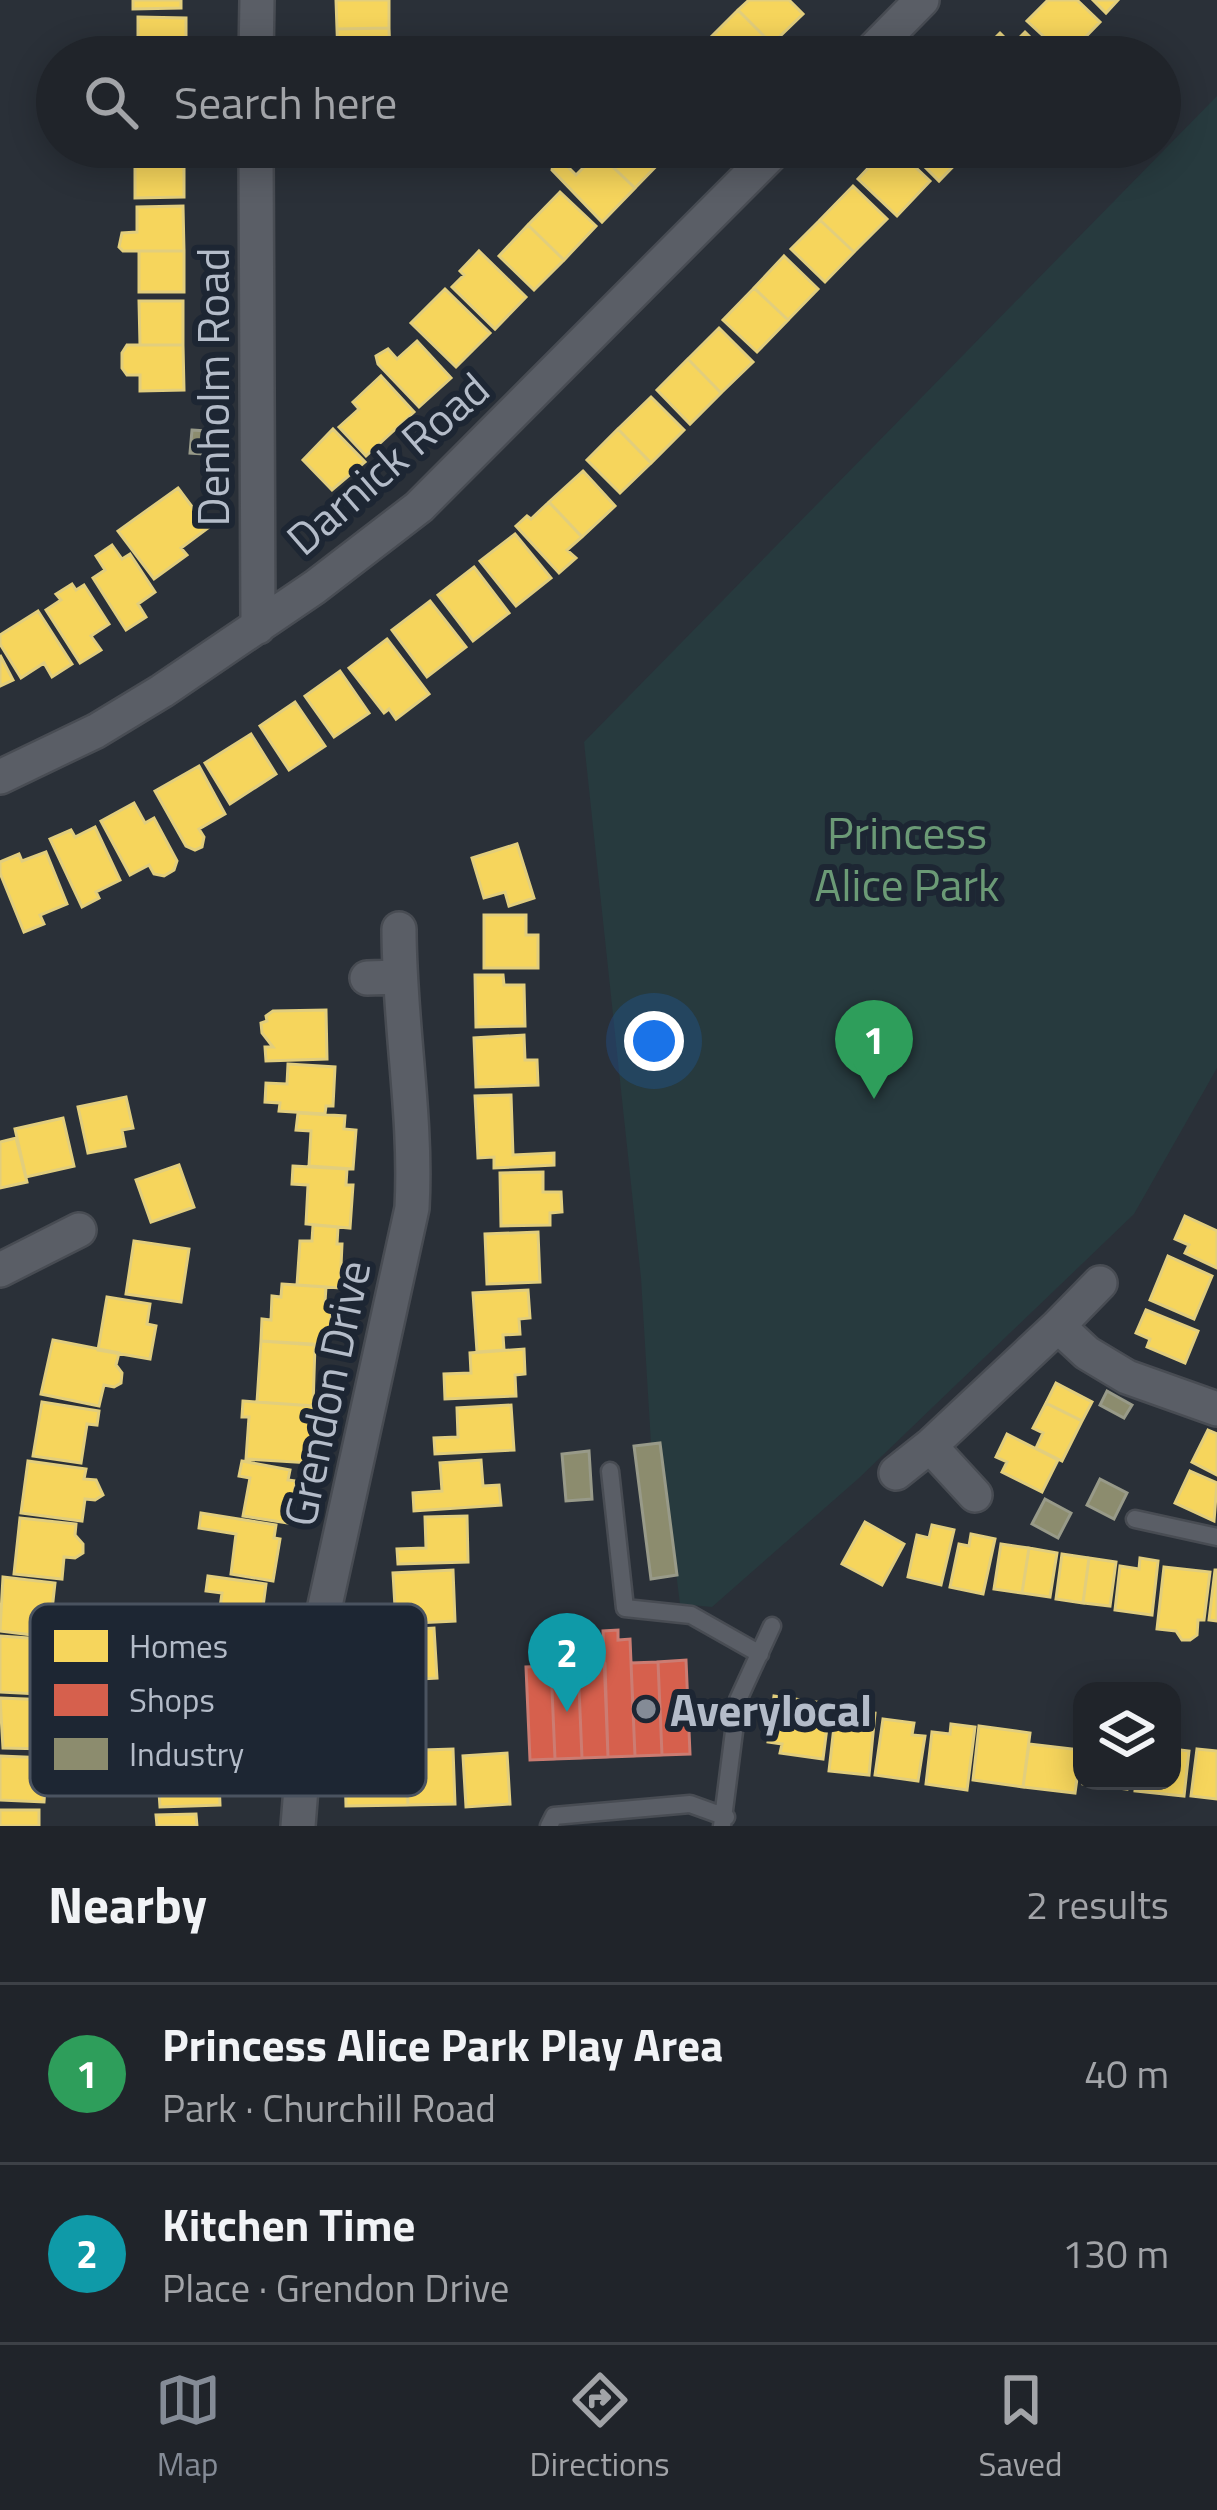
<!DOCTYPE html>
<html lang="en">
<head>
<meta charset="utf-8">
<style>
	body { margin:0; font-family:"Titillium Web",sans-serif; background:#282c32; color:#f1f3f6 }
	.controls { position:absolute; right:36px; bottom:36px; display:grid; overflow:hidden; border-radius:24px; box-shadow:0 6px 30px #0003 }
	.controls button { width:108px; height:108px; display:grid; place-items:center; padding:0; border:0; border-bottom:3px solid #3d4147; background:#20242a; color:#f1f3f6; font:60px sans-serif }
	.you { position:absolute; left:654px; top:1041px; width:42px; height:42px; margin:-30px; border:9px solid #fff; border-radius:50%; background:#1a73e8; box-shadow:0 0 0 18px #1a73e833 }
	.badge { display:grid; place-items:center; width:78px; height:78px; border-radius:50%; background:#848b96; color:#fff; font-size:39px; font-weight:700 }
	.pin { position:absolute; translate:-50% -99px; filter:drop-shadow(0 3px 6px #0008) }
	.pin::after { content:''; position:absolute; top:63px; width:42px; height:36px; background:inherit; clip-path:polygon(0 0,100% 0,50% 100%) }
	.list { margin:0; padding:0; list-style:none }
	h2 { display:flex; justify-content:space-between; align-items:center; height:156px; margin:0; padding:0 48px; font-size:51px }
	h2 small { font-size:39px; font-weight:400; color:#a2a4a8 }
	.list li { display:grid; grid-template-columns:78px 1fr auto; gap:36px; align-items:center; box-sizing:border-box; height:180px; padding:0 48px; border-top:3px solid #3d4147 }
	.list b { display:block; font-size:45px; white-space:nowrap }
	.list p { margin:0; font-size:39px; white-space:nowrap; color:#a2a4a8 }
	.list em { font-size:39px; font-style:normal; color:#a2a4a8 }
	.icon { flex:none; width:66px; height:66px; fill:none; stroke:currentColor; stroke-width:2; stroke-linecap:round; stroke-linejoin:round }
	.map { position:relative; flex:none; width:1217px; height:1826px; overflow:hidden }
	.search { position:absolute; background:#20242a; box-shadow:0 6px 30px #0003; left:36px; right:36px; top:36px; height:132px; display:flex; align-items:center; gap:30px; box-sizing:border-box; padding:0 42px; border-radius:66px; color:#a2a4a8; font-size:45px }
	.sheet { height:516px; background:#20242a }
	nav { display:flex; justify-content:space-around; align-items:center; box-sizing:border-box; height:168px; border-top:3px solid #3d4147; background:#20242a; font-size:33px; color:#a2a4a8 }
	nav a { display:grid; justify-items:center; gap:6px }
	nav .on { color:#848b96 }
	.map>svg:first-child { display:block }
	.green { fill:#273a3e }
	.homes { fill:#f6d55c; stroke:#e2ce7d; stroke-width:3 }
	.shops { fill:#d6604d; stroke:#cc7c72; stroke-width:3 }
	.industry { fill:#8c8c6e; stroke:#989a89; stroke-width:3 }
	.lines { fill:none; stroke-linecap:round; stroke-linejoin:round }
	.service-casing { stroke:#484c53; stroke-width:21 }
	.minor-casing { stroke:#484c53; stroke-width:38 }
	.service { stroke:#5a5e66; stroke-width:16 }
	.minor { stroke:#5a5e66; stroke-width:33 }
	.poi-dot { fill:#848b96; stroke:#1d2633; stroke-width:4.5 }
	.labels { text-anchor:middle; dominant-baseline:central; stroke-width:12; stroke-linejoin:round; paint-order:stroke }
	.street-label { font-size:45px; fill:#b4bcc9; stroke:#1d2633 }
	.park-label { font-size:45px; fill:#6b9a76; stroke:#1d2633 }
	.poi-label { font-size:45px; font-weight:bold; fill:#b4bcc9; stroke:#1d2633; text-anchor:start }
	.key { fill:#1d2633; stroke:#4a5360; stroke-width:3 }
	.key-label { font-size:33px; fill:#b4bcc9 }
</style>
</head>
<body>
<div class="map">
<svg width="1217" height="1826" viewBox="0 0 1217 1826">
	<rect width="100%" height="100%" fill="#2a3038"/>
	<!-- green -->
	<path class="green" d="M1217,96v972l-83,146 -275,264 -147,129 -32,-3 -20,-160h-9l-10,-166 -57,-536z"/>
	<!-- homes -->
	<path class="homes" d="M133,0h48v8l-48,1z
		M336,0h53v28l-52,1z
		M749,0h40l14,14 -31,30 -34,-34z
		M1048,0h29l23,22 -34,35 -39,-36z
		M1093,0h25l-12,13z
		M738,10l34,34 -13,13h-39l-14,-15z
		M138,17l48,1v39h-48z
		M389,28l1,29h-52l-1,-28z
		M1025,32l25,25 -72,-2 22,-22 12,12z
		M135,147h48l1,9 -49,1z
		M333,147h46v15l-46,1z
		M604,147h57l7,7 -33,34 -37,-35z
		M888,147h6l36,34 -33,35 -39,-37z
		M905,147h67l-33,34z
		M598,153l37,35 -33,34 -50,-52 1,-5 9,-4 14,14z
		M184,156v41l-49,1v-41z
		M853,186l34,33 -33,33 -34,-32z
		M560,192l36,34 -32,34 -36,-35z
		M183,206l1,45h-61l-4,-4 3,-14 15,-1v-25z
		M820,220l34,32 -29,30 -34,-33z
		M528,225l36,35 -30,30 -35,-34z
		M139,251h45v41h-45z
		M479,251l47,46 -31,32 -43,-42 12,-12 -4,-4z
		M784,256l34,33 -30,31 -34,-32z
		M754,288l34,32 -31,32 -34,-32z
		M445,289l45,44 -34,34 -45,-44z
		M139,301h44v44h-43z
		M719,328l34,34 -32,31 -33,-34z
		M417,341l34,37 -32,29 -41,-43 -2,-8 12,-7 9,10z
		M127,345h56l1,45 -44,1v-16h-13l-5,-7v-15z
		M688,359l33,34 -31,31 -33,-34z
		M381,376l33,36 -48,44 -27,-29 20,-18 -6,-7z
		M651,397l33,33 -33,33 -33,-34z
		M333,429l32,33 -33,28 -29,-30z
		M618,429l33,34 -31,30 -33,-33z
		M583,471l32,35 -33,31 -33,-35z
		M178,488l30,40 -27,20 6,7 -33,24 -36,-48z
		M549,502l33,35 -15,13 9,8 -17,15 -43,-47 11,-10 4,3z
		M515,534l36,44 -35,28 -36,-45z
		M112,545l10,14 8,-5 25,38 -17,12 8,13 -20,13 -33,-52 12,-8 -9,-14z
		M474,567l35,46 -36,28 -35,-46z
		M72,584l4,6 8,-5 25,39 -18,12 10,14 -21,13 -34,-53 15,-10 -5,-6z
		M430,601l36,46 -39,30 -35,-47z
		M38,611l34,53 -20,13 -8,-14 -23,15 -21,-34v-9z
		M387,639l42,55 -33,25 -7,-10 -5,4 -35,-45z
		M0,655l13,25 -13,6z
		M340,671l29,42 -35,24 -29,-41z
		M295,702l30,44 -36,24 -29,-44z
		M251,734l25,40 -46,30 -25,-41z
		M199,766l26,48 -26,15 5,8 -2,10 -7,3 -9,-4 -31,-55z
		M134,803l11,20 9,-5 23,43 -3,9 -10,6 -10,-2 -5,-9 -19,10 -29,-54z
		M95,827l25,53 -24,12 3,6 -17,9 -32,-68 21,-9 4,7z
		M517,844l17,54 -25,8 -4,-14 -21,6 -12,-40z
		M46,852l21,52 -27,11 4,9 -20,8 -24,-59v-11l19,-8 3,7z
		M484,915h42v20h12v33h-54z
		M475,975h28l1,10h20l1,41 -49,1z
		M326,1010l1,49 -61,2 -1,-14h8l-11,-14 -1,-10 6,-2 -1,-5 7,-5z
		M524,1035l1,25h12l1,25 -62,2 -2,-49z
		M288,1064l47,3 -2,39h-7l-1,8 -46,-3 1,-8 -15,-1 1,-19 21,1z
		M511,1095l2,60 41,-2v12l-60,3v-11l-16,1 -3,-62z
		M126,1097l7,31 -11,2 3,16 -37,7 -10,-46z
		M298,1113l47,3 -1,13 12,1 -3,39 -44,-3 2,-35 -15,-1z
		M63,1118l11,48 -48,11 -11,-48z
		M16,1138l11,44 -27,6v-46z
		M179,1165l15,42 -43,15 -15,-42z
		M293,1166l54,3 -1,16h7l-3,43 -44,-4 2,-39 -16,-1z
		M543,1172v20h18l1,20 -12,1v12l-49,1 -1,-53z
		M1185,1216l32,15v37l-32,-15 4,-8 -14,-6z
		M313,1225l25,2 -1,17h5l-2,44 -43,-3 3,-44h12z
		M538,1232l2,50 -53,2 -2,-50z
		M134,1241l55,8 -8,53 -55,-8z
		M1168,1256l44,20 -18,43 -44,-19z
		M282,1284l44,3 -1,15h7l-3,43 -68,-4 1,-22 9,1 1,-24 9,1z
		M528,1290l2,28 -11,1 1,15 -17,1 1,15 -27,2 -4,-59z
		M107,1297l43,7 -3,20 9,2 -6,33 -52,-9z
		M1146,1310l52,21 -13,32 -38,-16 3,-8 -14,-6z
		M53,1340l66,13 -3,12 6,8 -1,10 -7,4 -10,-2 -5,21 -58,-12z
		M261,1341l54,4 -2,61 -56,-4z
		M524,1349l1,25 -10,1 1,21 -71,3 -1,-25 27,-1 -1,-20z
		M1056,1383l36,19 -10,19 -36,-18z
		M243,1401l70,5 -3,57 -64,-4 3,-42h-7z
		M42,1402l57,9 -2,14 -10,-1 -6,39 -48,-7z
		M1046,1403l36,18 -20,40 -26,-13 7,-15 -10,-5z
		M511,1405l3,45 -79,4 -1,-16 24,-1 -1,-29z
		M1208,1430l9,4v41l-25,-13z
		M1007,1434l51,26 -16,32 -40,-20 5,-10 -11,-5z
		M481,1460l2,26 16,-1 2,20 -87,6 -1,-18 29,-2 -2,-28z
		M28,1461l58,8 -2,10 12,1 7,15 -8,5 -10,-1 -3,22 -61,-8z
		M242,1461l48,9 -2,10 8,1 -8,42 -45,-7 7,-38 -11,-2z
		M1190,1471l27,12 -3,38 -39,-18z
		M201,1513l75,12 -2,13 6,1 -7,42 -42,-7 5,-40 -37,-6z
		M467,1516l1,46 -70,2 -1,-15 29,-1 -1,-31z
		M20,1518l56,6 -1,11 8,9v9l-8,5 -11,-1 -2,22 -48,-5z
		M865,1522l39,22 -22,41 -40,-21z
		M932,1525l22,5 -13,55 -33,-8 9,-42 12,3z
		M971,1534l24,5 -12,55 -33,-7 9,-43 10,2z
		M1001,1544l28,4 -7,45 -28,-4z
		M1029,1548l28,5 -7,44 -28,-4z
		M1062,1554l27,4 -6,45 -27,-4z
		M1089,1558l27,4 -6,44 -27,-3z
		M1140,1558l18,3 -6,54 -37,-5 5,-44 19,3z
		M1164,1567l46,5 -6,48h-6l-1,15 -7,5h-8l-6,-9 -19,-2z
		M453,1570l2,51 -59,3 -3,-51z
		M1215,1570h2v51l-8,-1z
		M208,1576l58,8 -7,53 -42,-6 5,-38 -16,-2z
		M3,1577l52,6 -6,54 -49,-6z
		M434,1628l3,50 -54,3 -3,-50z
		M0,1636l42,3 -4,55 -38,-2z
		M774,1696l56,8 -7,55 -43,-6 2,-9 -14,-2z
		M0,1698l50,2 -1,22 12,9 -1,11 -12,3v4l-45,-1z
		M836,1709l39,4 -6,62 -40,-4z
		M883,1719l31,4 -2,12 13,1 -7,45 -43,-6z
		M951,1724l24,3 -8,63 -41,-6 6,-52 18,2z
		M979,1726l51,7 -7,54 -50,-7z
		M1029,1744l52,6 -6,43 -52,-6z
		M406,1746l2,59 -62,1 -1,-39 41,-1v-19z
		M453,1749l2,55 -47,1 -2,-41h17v-14z
		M1172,1749l17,2 -5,45 -49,-5 1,-10h36z
		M1197,1749l20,2v48l-26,-3z
		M507,1753l3,51 -44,3 -3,-51z
		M0,1756l47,2 -3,44 -44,-2z
		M218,1756l2,49 -60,2 -1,-15 18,-1 -2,-33z
		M1083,1781h45l-1,8 -44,-5z
		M0,1810h39v16h-39z
		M196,1814l1,12h-40l-1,-11z"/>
	<!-- shops -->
	<path class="shops" d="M618,1630v10l12,-1 5,117 -27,1 -5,-126z
		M686,1660l4,94 -28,1 -4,-93z
		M658,1662l4,93 -27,1 -4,-93z
		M605,1664l3,93 -26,1 -4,-93z
		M578,1665l4,93 -27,1 -4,-93z
		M551,1666l4,93 -25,1 -4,-93z"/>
	<!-- industry -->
	<path class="industry" d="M192,430l29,2 -2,23 -29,-2z
		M1107,1391l25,14 -8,13 -24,-13z
		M660,1443l17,132 -26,4 -17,-133z
		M589,1451l3,48 -26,2 -4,-47z
		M1100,1479l27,14 -13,26 -27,-14z
		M1045,1499l26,14 -13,25 -26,-14z"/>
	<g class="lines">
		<!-- service casing -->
		<g class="service-casing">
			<path id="service" d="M610,1471l15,137 66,7 69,39
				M1135,1519l82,18
				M549,1826l5,-10 136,-12 36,13
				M722,1826l16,-126 34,-74"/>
		</g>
		<!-- minor casing -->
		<g class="minor-casing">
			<path id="minor" d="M256,57l1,-57
				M866,57l56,-57
				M256,147l2,480
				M0,777l96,-46 66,-40 153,-104 104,-80 359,-360
				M367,978l32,-1
				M0,1270l79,-40
				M1058,1326l42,-43
				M930,1446l45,49
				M896,1473l34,-27 128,-120 29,27 40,24 90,32
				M298,1826l12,-152 102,-466c5,-93 -13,-185 -13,-279"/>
		</g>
		<!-- service -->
		<use href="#service" class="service"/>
		<!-- minor -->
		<use href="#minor" class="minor"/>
	</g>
	<!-- markers -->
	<circle class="poi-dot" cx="646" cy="1709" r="12"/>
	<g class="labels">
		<!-- street labels -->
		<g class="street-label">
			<text transform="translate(212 387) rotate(-90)">Denholm Road</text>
			<text transform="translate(387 463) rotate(-41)">Darnick Road</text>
			<text transform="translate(326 1393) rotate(-78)">Grendon Drive</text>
		</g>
		<!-- park labels -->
		<g class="park-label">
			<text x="907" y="832">Princess<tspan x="907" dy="52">Alice Park</tspan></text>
		</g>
		<!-- poi labels -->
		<g class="poi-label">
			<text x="670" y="1709">Averylocal</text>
		</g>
	</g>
	<!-- legend -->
	<rect x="30" y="1604" width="396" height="192" rx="18" class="key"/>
	<rect x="54" y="1630" width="54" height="32" fill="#f6d55c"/>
	<rect x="54" y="1684" width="54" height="32" fill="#d6604d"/>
	<rect x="54" y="1738" width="54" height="32" fill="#8c8c6e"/>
	<g class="key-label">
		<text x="129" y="1658">Homes</text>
		<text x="129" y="1712">Shops</text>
		<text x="129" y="1766">Industry</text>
	</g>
</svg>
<div class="controls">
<button><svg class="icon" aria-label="layers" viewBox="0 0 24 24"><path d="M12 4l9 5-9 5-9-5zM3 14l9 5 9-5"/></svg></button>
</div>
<div class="you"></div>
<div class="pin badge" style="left:874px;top:1099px;background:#2e9e5b">1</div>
<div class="pin badge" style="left:567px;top:1712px;background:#0f9aa8">2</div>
<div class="search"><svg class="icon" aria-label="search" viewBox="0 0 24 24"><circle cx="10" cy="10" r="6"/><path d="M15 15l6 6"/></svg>Search here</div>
</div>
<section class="sheet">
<h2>Nearby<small>2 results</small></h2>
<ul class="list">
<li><span class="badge" style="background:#2e9e5b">1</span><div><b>Princess Alice Park Play Area</b><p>Park · Churchill Road</p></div><em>40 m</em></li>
<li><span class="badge" style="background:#0f9aa8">2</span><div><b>Kitchen Time</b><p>Place · Grendon Drive</p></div><em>130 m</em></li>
</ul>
</section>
<nav>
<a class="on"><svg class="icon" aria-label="map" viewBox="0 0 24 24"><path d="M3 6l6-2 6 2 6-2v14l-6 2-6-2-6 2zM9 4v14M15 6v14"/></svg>Map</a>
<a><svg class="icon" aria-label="directions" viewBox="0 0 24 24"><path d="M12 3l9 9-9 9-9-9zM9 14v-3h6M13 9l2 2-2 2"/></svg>Directions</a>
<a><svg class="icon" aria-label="saved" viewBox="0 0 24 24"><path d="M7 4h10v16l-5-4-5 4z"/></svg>Saved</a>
</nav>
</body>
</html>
